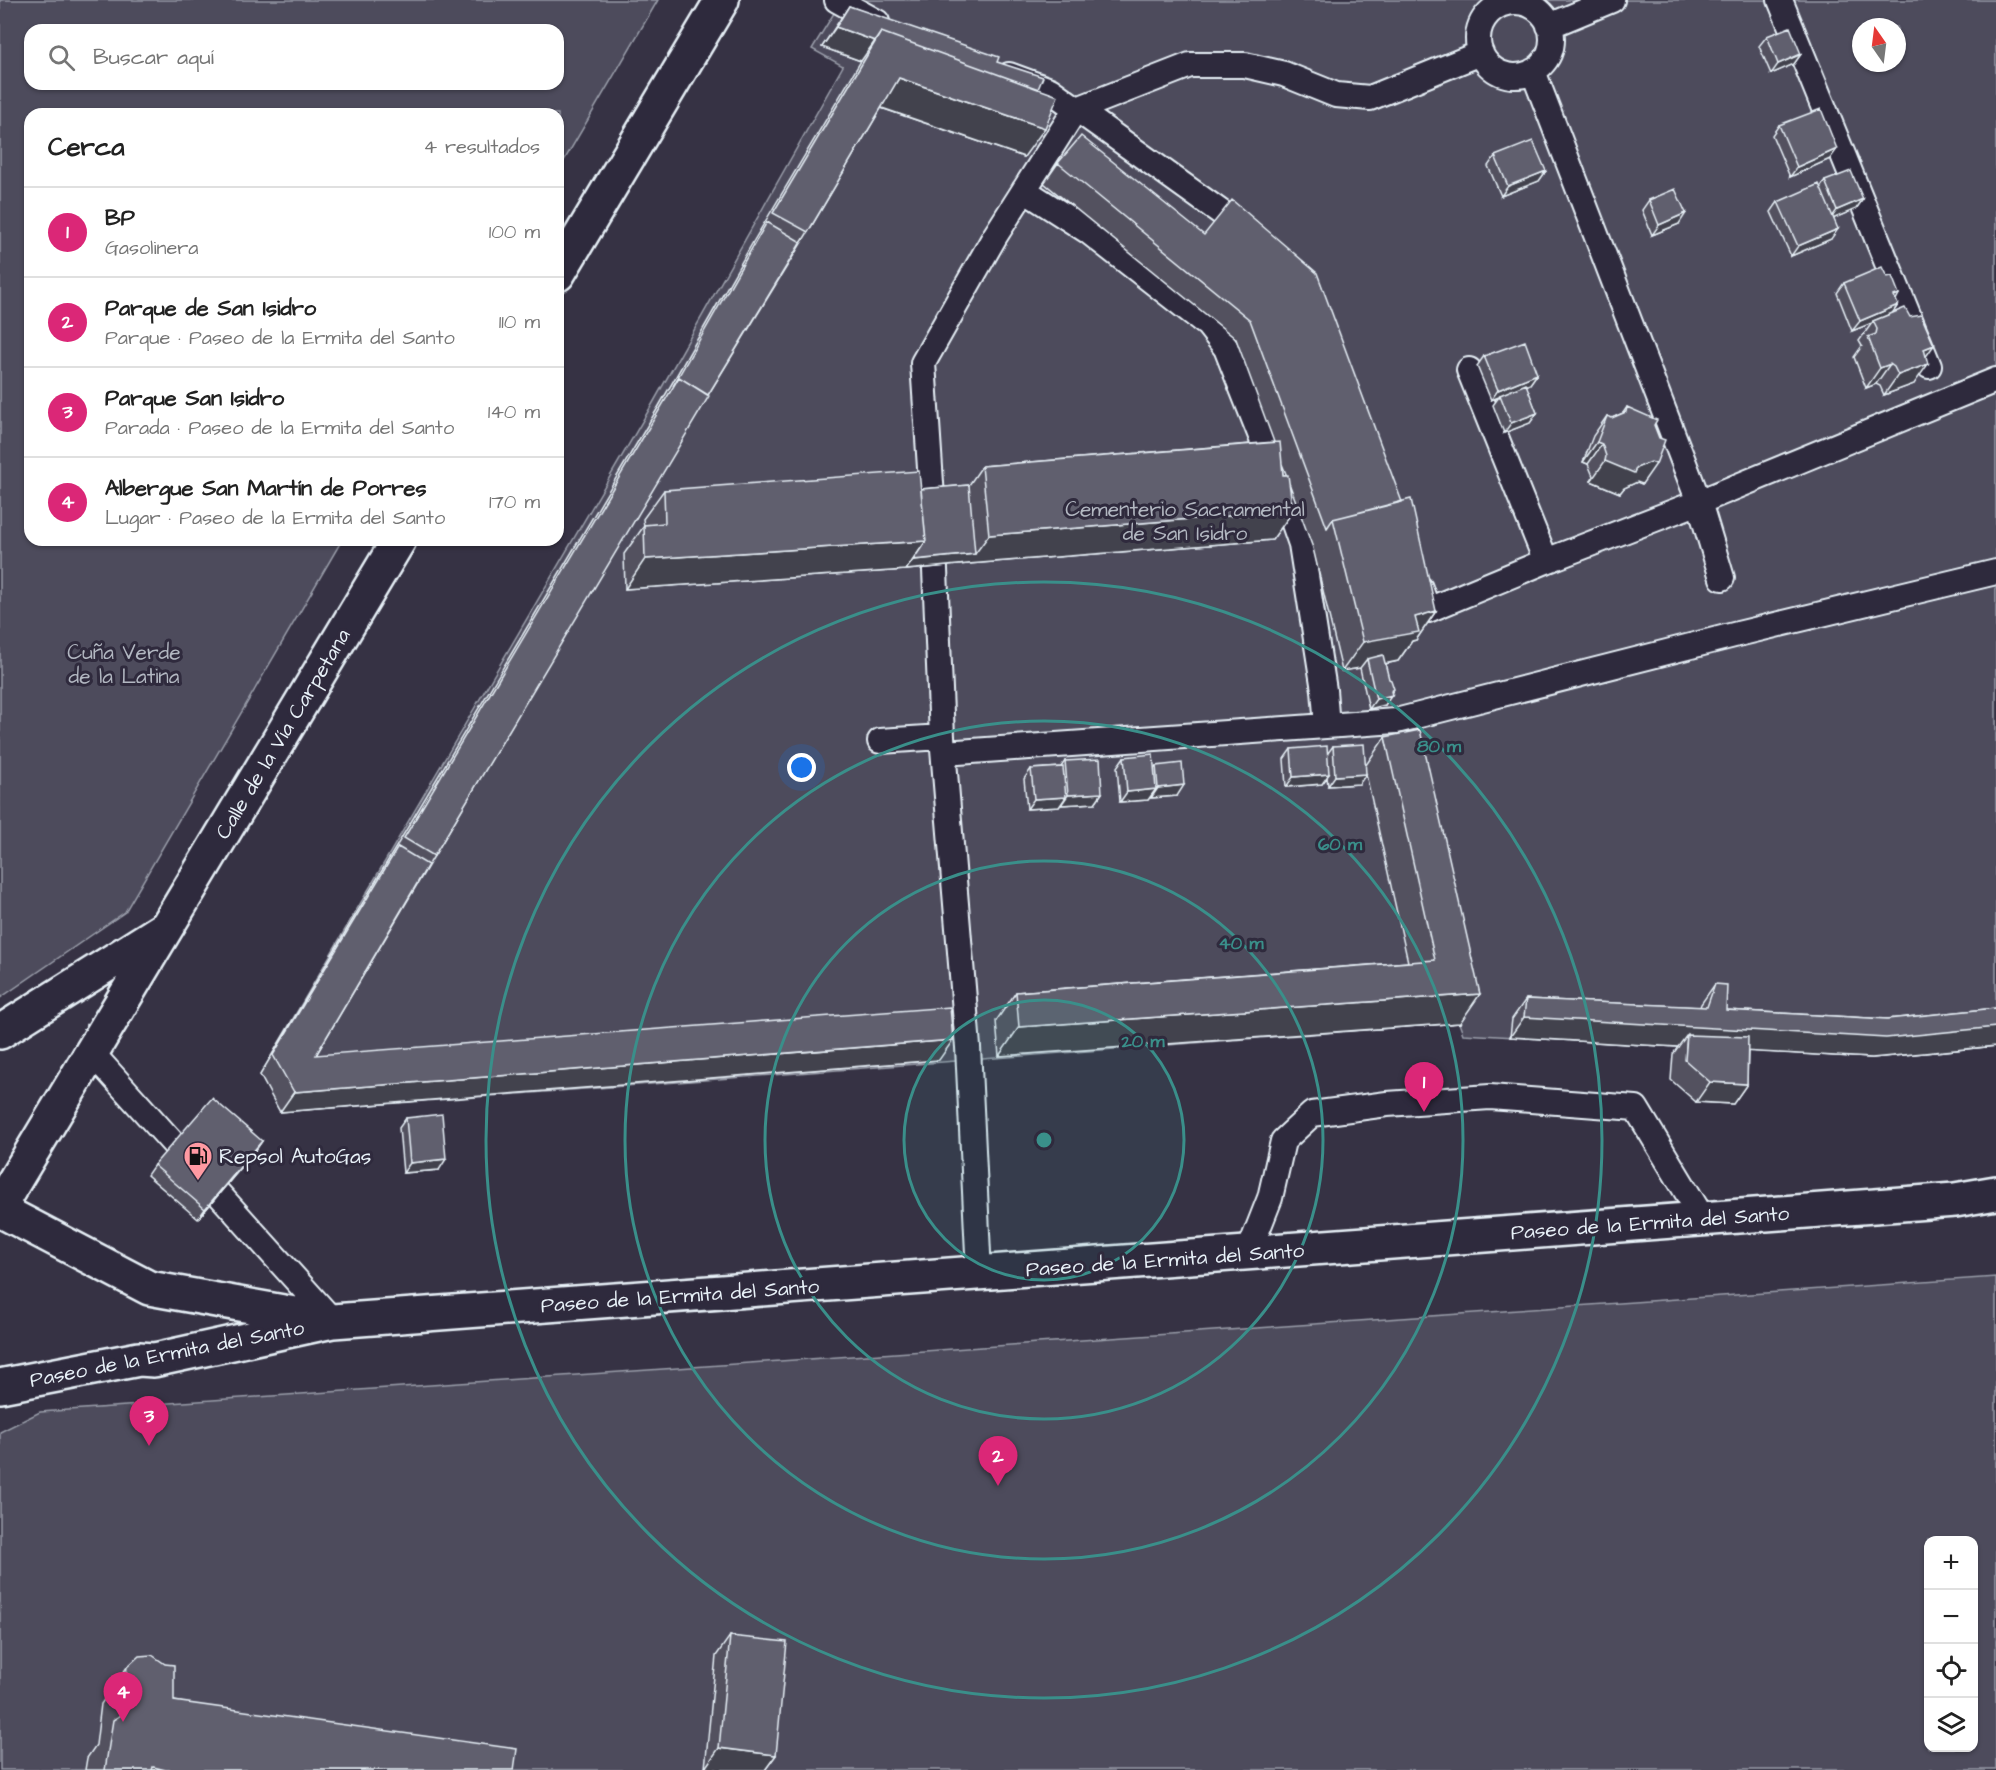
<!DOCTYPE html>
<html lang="es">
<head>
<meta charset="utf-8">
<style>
	body { margin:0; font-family:"Architects Daughter",sans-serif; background:#f2f2f2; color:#222 }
	.controls { position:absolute; right:18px; bottom:18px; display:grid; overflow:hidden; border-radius:12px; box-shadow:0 2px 4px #0004 }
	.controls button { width:54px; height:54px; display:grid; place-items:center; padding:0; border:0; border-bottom:2px solid #e0e0e0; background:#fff; color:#222; font:30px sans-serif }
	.compass { position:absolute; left:1852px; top:18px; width:54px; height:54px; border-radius:50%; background:#fff; box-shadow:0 2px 4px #0004; rotate:346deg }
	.you { position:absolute; left:802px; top:768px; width:21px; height:21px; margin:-15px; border:4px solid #fff; border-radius:50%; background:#1a73e8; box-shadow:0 0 0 9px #1a73e833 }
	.badge { display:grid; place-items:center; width:39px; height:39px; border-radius:50%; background:#db2777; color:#fff; font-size:20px; font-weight:700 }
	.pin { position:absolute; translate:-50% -50px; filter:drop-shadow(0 2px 3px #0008) }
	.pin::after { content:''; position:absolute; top:32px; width:21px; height:18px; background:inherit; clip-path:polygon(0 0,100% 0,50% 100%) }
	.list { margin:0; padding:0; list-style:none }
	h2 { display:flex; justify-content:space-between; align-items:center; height:78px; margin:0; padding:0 24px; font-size:26px }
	h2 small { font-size:20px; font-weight:400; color:#767676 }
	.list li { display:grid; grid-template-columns:39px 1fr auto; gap:18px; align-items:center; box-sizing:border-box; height:90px; padding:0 24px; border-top:2px solid #e0e0e0 }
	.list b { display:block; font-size:22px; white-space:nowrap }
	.list p { margin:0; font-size:20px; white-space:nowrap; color:#767676 }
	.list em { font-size:20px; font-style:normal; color:#767676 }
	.icon { flex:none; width:33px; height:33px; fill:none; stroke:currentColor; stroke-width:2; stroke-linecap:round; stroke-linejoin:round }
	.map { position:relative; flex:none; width:1996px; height:1770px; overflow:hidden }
	.search { position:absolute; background:#fff; box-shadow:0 2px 4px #0004; left:24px; top:24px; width:540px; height:66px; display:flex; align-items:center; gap:15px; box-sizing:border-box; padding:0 21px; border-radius:18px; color:#767676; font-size:22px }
	.panel { position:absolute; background:#fff; box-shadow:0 2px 4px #0004; left:24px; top:108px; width:540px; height:438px; border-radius:18px }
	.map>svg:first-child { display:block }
	.green { fill:#4d4b5c; stroke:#9a9eaa; stroke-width:1.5; fill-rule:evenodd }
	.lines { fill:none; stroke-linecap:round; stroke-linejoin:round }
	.lane-casing { stroke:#e8f1f8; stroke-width:28 }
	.secondary-casing { stroke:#e8f1f8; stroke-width:38 }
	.lane { stroke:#2f2a3d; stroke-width:24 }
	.secondary { stroke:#2f2a3d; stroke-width:33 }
	.wall { fill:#53515f; stroke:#e8f1f8; stroke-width:1.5; fill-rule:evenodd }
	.shaded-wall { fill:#43424d; stroke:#e8f1f8; stroke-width:1.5 }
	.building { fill:#605e6e; stroke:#e8f1f8; stroke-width:1.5 }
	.ring { fill:none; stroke:#3a8f8a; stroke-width:3 }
	.labels { text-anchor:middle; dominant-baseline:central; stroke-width:6; stroke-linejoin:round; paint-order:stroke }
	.park-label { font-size:21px; fill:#b2b7c1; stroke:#2f2a3d }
	.street-label { font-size:21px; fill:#e8f1f8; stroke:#2f2a3d }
	.poi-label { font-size:21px; fill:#e8f1f8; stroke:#2f2a3d; text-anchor:start }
	.centre { fill:#3a8f8a; stroke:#2f2a3d; stroke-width:3 }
	.ring-label { font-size:18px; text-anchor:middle; font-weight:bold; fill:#3a8f8a; stroke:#2f2a3d; stroke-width:6; stroke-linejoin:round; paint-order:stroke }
</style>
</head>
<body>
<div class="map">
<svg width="1996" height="1770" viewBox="0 0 1996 1770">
	<rect width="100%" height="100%" fill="#363244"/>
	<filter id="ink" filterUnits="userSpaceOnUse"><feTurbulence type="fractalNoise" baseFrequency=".0167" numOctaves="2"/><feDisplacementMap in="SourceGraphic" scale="12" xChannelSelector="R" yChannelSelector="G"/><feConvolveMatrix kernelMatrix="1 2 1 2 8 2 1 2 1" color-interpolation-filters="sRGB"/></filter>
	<g filter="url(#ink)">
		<!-- green -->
		<path class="green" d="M0,0h658l-100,171v-57h-528v426h312l-217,372 -125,86zM30,30h528v54h-528z
			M842,0h1154v1046l-124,12 -409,-24 -4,-11 -1179,89 -20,-37 393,-672 190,-337 -31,-17zM1861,27h36v36h-36z
			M1996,1277v493h-1996v-338l40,-20zM1928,1540h46v208h-46z"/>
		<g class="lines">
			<!-- lane casing -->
			<g class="lane-casing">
				<path id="lane" d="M837,0l40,22
					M1780,0l149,366
					M1478 39a37 37 0 1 1 74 0a37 37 0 1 1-74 0Z
					M1549,26l63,-26
					M1533,71l166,431 23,76
					M1009,75l41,15 197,141
					M1024,190l65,42 119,93 18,23 57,144 18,52 23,146 3,36
					M1469,370l77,191
					M1420,588l8,22 118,-49 153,-59 297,-122
					M880,741l62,-4
					M944,753l452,-32 342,-87 258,-62
					M92,1053l241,268
					M1248,1254l22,-56 13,-57 29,-27 75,-10 103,-7 146,11 67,111
					M979,1274l-11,-227 -26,-310 -10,-239 -9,-135 72,-127 80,-126 115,-45h55l39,9 52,21 34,3 111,-45"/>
			</g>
			<!-- secondary casing -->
			<g class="secondary-casing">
				<path id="secondary" d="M558,274l164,-274
					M0,1032l162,-102
					M0,1205l399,-665
					M0,1210l149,78 168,30
					M0,1386l139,-27 15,1 179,-39 1622,-121 41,-7"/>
			</g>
			<!-- lane -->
			<use href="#lane" class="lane"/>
			<!-- secondary -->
			<use href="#secondary" class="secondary"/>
		</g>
		<!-- wall -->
		<path class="wall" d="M849,6l148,56 41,27 -14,68 -143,-49 -73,124 -100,163 -274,461 -6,10 -112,189 623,5 -659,52 -20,-37 399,-669 94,-164 108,-181 -39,-14z
			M1767,36l34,18 -7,10 -23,10 -12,-28z
			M1779,125l51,34 -40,18 -18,-42z
			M1495,156l51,15 -7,10 -38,15 -13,-30z
			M1058,163l146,72 232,376 -20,29 -4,1 -14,20 -13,3 6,29 -6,12 -16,4 -9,-41 -18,3 -29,-123 -24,-65 4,28 -21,29 -304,24 -62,6 -281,19 -1,-35 20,-28 -1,-7 21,-29 257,-1 48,-4 13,-19 292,-24 -38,-103 -192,-156zM1282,464l4,10v1h-3z
			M1825,181l38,18 -7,10 -22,9 -3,21 -40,17 -20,-44 7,-10 42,-14z
			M1649,200l30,24 -27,11 -10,-25z
			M1887,277l12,17 -3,6 2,5 -6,9 34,42 -12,28 -30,11 -4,-9 -4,-2 -10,4 -12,-31 8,-11 -3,-5 13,-18 -20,8 -15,-38 7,-10z
			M1484,356l53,18 -7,10 -4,2 11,27 -7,10 -26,10 -11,-28 6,-8 -8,3 -14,-34z
			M1627,407l27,18 -12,59 -5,-2 -13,6 -4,5 -29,-12 2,-5 -5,-12 -5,-2 10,-26 14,-20 5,2 11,-5z
			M1385,737l75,286 -461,33 -3,-35 20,-29 392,-30 -42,-188 -7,10 -31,2 -1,-9 -5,7 -36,3 -2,-28 7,-10 37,4 5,-7 33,19z
			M1124,757l30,11 2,-2 21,30 -26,2 -1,-1 -2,3 -28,2 -3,-35z
			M1065,761l37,32 -7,10 -34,2v-1l-2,3 -32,2 -3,-30 7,-10 30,-2z
			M1715,984l11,26 161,9 109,-11v38l-124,12 -124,-7 -1,33 -14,20 -37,-2 -25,-22 2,-26 5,-7 -168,-10 2,-18 14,-20 174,8 1,-3z
			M406,1118l33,52 -36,3 -4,-45z
			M262,1141l-7,10 -57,68 -51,-44 7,-10z
			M730,1636l46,119 -11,15h-46l-14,-2 11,-112z
			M127,1667l47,34 340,69h-429l2,-12 9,-13 5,-41z"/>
		<!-- shaded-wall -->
		<path class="shaded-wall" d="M836,27l39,14 -14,20 -39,-14z
			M1801,54l-7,10 -23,10 7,-10z
			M899,78l146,50 -21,29 -145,-50z
			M1837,149l-7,10 -40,18 7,-10z
			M1546,171l-7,10 -38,15 7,-10z
			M1863,199l-7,10 -26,11 7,-10z
			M1686,213l-7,11 -27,11 7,-10z
			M1838,229l-7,10 -40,17 7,-10z
			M1898,305l-7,10 -18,6 -1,2 -20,8 8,-10z
			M1934,345l-14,20 4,-16z
			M1890,364l-14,20 -10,4 14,-20z
			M1928,364l-14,20 -30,11 14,-20z
			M1537,374l-7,10 -29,12 -1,-1 -1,2 -8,3 7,-10z
			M1537,413l-7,10 -26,10 7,-10z
			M1597,442l5,2 -14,20 -5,-2z
			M1605,461l31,7 15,-6 5,2 -14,20 -5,-2 -13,6 -4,5 -29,-12z
			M1293,511l-21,29 -304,24 -62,6 7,-10 62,-6 14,-19z
			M926,541l-20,29 -281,19 20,-30z
			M1436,611l-20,29 -4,1 -14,20 -29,6 -2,-8 -7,9 -18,3 21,-29 52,-25z
			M1394,689l-5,7 3,-1 -7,10 -16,4 7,-10z
			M1329,774l-7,10 -36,3 7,-10z
			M1366,774l-7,10 -31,2 7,-10z
			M1184,785l-7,11 -26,2 7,-10z
			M1156,789l-8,11 -28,2 7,-10z
			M1102,793l-7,10 -34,2 7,-10z
			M1066,797l-7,10 -32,2 7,-10z
			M1480,994l-20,29 -461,33 20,-29z
			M1524,1017l472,10v19l-124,12 -186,-10 1,-13 -9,12 -168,-10z
			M953,1040l-14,20 -659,52 14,-20z
			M1710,1082l37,2 -14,20 -37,-2z
			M262,1141l-7,10 -57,68 7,-10z
			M446,1159l-7,11 -36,3 7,-10z
			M719,1748l57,7 -11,15h-46l-14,-2z
			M153,1767l13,2 -15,1z"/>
		<!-- building -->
		<path class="building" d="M849,6l150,51 -2,5 46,15 -5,12 -157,-57 -6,9 -39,-14z
			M1790,27l11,27 -23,10 -11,-28z
			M881,32l177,64 -13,32 -146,-50 -91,154 -35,-19z
			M1821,109l16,40 -40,18 -18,-42z
			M1081,136l123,99 28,-35 85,73 85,229 -69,17 -6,9 -77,-208 -192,-157z
			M1533,141l13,30 -38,15 -13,-30z
			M1851,171l12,28 -26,11 -12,-29z
			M1819,184l19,45 -40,17 -20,-44z
			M1675,189l11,24 -27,12 -10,-25z
			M767,222l34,20 -93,153 -29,-18 -6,9z
			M1882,267l5,10 5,-1 7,18 -5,2 4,9 -38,16 -16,-38z
			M1905,308l5,9 11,-2 13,30 -10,4 4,15 -30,11 -4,-8 -4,-3 -10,4 -12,-31 8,-3 1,-5 -4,-8z
			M1525,341l12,33 -39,16 -14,-34z
			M679,377l30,19 -275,460 -30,-18z
			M1526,384l11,29 -26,10 -11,-28z
			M1627,407l30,13 -3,5 5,13 6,2 -9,24 -5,-2 -15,6 -2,5 -29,-12 1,-5 -4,-12 -5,-2 10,-26 5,2 14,-6z
			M1280,442l3,33h5l5,36 -304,24 -7,-69z
			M919,471l7,70 -281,18 -1,-34 21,-2 -1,-33z
			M969,485l6,69 -62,6 13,-19 -5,-52z
			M1411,499l25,112 -21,6 4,15 -56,10 -30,-123z
			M1383,655l6,24 2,1 3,9 -3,2 1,4 -16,4 -9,-40z
			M1420,730l60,264 -461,33 -3,-35 419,-32 -50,-223z
			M1364,744l2,30 -31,2 -2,-30z
			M1327,746l2,28 -36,3 -2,-28z
			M1153,754l3,35 -29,3 -3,-35z
			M1100,759l2,34 -34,2 -3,-34z
			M1182,763l2,22 -26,3 -2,-22z
			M1063,767l3,30 -32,2 -3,-30z
			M398,847l30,18 -112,190 634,-48 3,33 -659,52 -21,-37z
			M1715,984l12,1 -1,25 161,9 109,-11v19l-110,11 -362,-21 2,-18 181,8z
			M1687,1035l61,2 -1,47 -37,-2 -25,-22z
			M212,1098l50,43 -57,68 -51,-44z
			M442,1114l4,45 -36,4 -4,-45z
			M730,1636l57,6 -11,113 -57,-7z
			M152,1655l13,9 9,1v36l343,48 -3,21h-348l-13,-3 -1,3h-47l8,-50 8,-5 6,-48 12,-11z"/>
	</g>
	<!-- distance rings -->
	<circle cx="1044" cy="1140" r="140" fill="#3a8f8a" fill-opacity=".12"/>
	<g class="ring">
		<circle cx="1044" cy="1140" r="140"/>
		<circle cx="1044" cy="1140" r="279"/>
		<circle cx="1044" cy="1140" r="419"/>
		<circle cx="1044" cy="1140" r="558"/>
	</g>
	<!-- icons -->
	<defs>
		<g id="fuel-pin" transform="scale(1.5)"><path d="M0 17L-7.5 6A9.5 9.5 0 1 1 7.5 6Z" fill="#ff9aa2" stroke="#2f2a3d"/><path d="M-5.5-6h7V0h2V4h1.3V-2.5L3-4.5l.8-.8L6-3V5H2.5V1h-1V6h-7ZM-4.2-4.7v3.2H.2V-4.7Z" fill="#111"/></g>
	</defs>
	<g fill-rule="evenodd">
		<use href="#fuel-pin" x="198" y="1156"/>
	</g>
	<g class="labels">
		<!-- park labels -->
		<g class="park-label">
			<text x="1185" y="509">Cementerio Sacramental<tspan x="1185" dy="24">de San Isidro</tspan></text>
			<text x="124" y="652">Cuña Verde<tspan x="124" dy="24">de la Latina</tspan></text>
		</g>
		<!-- street labels -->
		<g class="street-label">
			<text transform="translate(283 734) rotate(-59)">Calle de la Vía Carpetana</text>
			<text transform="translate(1650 1223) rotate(-4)">Paseo de la Ermita del Santo</text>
			<text transform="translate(1165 1260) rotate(-4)">Paseo de la Ermita del Santo</text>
			<text transform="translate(680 1296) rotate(-4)">Paseo de la Ermita del Santo</text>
			<text transform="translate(167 1354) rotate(-11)">Paseo de la Ermita del Santo</text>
		</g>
		<!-- poi labels -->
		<g class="poi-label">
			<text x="219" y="1156">Repsol AutoGas</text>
		</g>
	</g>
	<circle cx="1044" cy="1140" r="9" class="centre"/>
	<g class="ring-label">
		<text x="1439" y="752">80 m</text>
		<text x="1340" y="850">60 m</text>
		<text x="1241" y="949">40 m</text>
		<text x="1143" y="1047">20 m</text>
	</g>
</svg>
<div class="controls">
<button>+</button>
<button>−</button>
<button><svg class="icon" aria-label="locate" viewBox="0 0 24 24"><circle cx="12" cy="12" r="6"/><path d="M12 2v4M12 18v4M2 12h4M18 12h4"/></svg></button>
<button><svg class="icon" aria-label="layers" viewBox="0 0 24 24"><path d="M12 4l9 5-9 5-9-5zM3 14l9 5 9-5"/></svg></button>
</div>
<svg class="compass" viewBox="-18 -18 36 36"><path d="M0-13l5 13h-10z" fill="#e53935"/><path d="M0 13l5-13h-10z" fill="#767676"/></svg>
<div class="you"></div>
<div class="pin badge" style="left:1424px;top:1112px">1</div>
<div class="pin badge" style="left:998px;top:1486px">2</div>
<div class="pin badge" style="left:149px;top:1446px">3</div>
<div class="pin badge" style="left:123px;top:1722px">4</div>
<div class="search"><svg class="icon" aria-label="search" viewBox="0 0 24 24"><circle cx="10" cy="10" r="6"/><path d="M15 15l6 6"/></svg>Buscar aquí</div>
<section class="panel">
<h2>Cerca<small>4 resultados</small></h2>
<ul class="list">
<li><span class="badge">1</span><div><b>BP</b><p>Gasolinera</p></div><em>100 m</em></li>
<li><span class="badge">2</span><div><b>Parque de San Isidro</b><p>Parque · Paseo de la Ermita del Santo</p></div><em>110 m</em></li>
<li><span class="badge">3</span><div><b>Parque San Isidro</b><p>Parada · Paseo de la Ermita del Santo</p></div><em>140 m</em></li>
<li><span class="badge">4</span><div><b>Albergue San Martín de Porres</b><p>Lugar · Paseo de la Ermita del Santo</p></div><em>170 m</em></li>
</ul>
</section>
</div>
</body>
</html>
